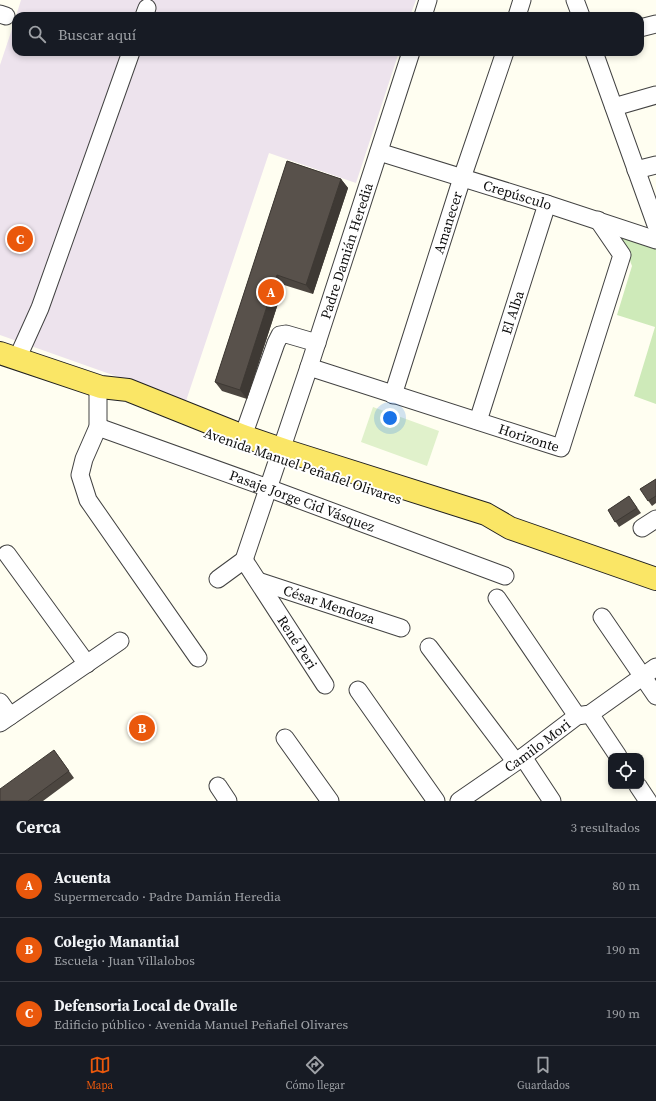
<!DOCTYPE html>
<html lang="es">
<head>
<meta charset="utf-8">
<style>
	body { margin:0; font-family:"Source Serif 4",serif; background:#20242c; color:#f1f3f6 }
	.controls { position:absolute; right:12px; bottom:12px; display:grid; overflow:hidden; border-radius:8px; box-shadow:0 2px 6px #0003 }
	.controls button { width:36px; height:36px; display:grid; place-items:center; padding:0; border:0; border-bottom:1px solid #363941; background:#171b24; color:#f1f3f6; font:20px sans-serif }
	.you { position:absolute; left:390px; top:418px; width:14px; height:14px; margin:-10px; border:3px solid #fff; border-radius:50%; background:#1a73e8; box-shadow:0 0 0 6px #1a73e833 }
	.badge { display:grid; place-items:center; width:26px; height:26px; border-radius:50%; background:#ea580c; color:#fff; font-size:13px; font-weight:700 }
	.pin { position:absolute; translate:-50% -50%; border:2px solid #fff; box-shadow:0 1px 4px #0006 }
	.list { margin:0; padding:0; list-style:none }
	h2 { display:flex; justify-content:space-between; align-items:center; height:52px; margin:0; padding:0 16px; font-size:17px }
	h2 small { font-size:13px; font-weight:400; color:#9ea1a6 }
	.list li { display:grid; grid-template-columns:26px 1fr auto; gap:12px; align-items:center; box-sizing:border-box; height:64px; padding:0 16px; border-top:1px solid #363941 }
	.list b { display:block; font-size:15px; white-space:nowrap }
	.list p { margin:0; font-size:13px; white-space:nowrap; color:#9ea1a6 }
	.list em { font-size:13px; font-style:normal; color:#9ea1a6 }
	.icon { flex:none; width:22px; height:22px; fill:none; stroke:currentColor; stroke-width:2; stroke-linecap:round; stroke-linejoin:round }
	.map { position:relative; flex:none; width:656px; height:801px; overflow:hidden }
	.search { position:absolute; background:#171b24; box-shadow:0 2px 6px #0003; left:12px; right:12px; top:12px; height:44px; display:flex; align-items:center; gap:10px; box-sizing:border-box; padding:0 14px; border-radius:12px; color:#9ea1a6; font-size:15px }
	.sheet { height:244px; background:#171b24 }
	nav { display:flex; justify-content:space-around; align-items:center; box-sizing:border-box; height:56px; border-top:1px solid #363941; background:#171b24; font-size:11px; color:#9ea1a6 }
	nav a { display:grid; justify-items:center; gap:2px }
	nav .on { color:#ea580c }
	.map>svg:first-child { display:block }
	.industrial { fill:#ede3ed }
	.green { fill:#ceeab9 }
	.pitch { fill:#e0f1cb }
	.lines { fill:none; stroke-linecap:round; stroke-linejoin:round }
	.minor-casing { stroke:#424242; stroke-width:19 }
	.major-casing { stroke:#202020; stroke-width:24 }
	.minor { stroke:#fff; stroke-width:17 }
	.major { stroke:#fae666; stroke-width:22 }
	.wall { fill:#4c4640 }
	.shaded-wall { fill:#3e3934 }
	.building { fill:#58514b; stroke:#3e3934 }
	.labels { text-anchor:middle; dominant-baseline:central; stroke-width:4; stroke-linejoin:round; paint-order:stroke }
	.street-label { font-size:14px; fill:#0f0f0f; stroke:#fff }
</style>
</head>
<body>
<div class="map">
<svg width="656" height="801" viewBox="0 0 656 801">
	<rect width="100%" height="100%" fill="#fffef1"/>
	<!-- industrial -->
	<path class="industrial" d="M21,0h395l-6,16h-394z
		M16,17v35h383l-43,131 -87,-30 -83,248 -186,-66v-270z"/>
	<!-- green -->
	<path class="green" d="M620,234l36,15v155l-22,-8 21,-69 -38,-12 15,-49z"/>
	<!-- pitch -->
	<path class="pitch" d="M373,407l66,24 -12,35 -66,-24z"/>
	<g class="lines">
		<!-- minor casing -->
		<g class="minor-casing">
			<g id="minor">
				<path d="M575,0l6,16"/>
				<path d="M0,14l6,2"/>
				<path d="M144,16l3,-8"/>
				<path d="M423,16l5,-16"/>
				<path d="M517,16l5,-16"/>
				<path d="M640,28l16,-4"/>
				<path d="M594,52l62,173"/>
				<path d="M614,107l42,-12"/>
				<path id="s1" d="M379,152l168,52 109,36"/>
				<path d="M636,170l20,-5"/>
				<path d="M17,359l23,-51 91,-256"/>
				<path id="s2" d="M309,367l252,81 61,-193 -24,-35"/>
				<path d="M98,386v41l-14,32 -4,16 8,25 110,158"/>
				<path id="s3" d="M393,395l69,-217 43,-126"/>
				<path id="s4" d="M478,421l69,-217"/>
				<path id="s5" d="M98,427l170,61 237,88"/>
				<path d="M243,436l33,-93 4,-8 6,-1 31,9"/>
				<path d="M642,528l14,-9"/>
				<path d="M7,554l80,110"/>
				<path id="s6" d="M244,560l81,125"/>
				<path id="s7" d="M218,579l26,-19 65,-193 102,-315"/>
				<path id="s8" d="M258,581l143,47"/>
				<path d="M497,598l80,118"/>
				<path d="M602,617l54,79"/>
				<path d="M429,647l86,114"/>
				<path d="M358,690l78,111"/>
				<path d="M0,702l10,14"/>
				<path d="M590,714l28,42"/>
				<path d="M0,723l120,-82"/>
				<path d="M285,738l45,63"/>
				<path d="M523,757l29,44"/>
				<path d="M218,786l10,15"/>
				<path d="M638,786l10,15"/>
				<path id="s9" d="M459,801l64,-44 54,-41 13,-2 66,-47"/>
			</g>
		</g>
		<!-- major casing -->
		<g class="major-casing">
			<path id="major" d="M0,353l101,34 27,3 115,46 47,16 196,62 24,14 146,51"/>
		</g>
		<!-- minor -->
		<use href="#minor" class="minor"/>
		<!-- major -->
		<use href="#major" class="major"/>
	</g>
	<!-- wall -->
	<path class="wall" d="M287,161l54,18 7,9 -35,106 -29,-9 -37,114 -25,-8 -7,-9z
		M656,479v24l-4,3 -12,-17z
		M629,496l12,17 -22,14 -11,-17z
		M54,750l20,28 -31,23h-43z"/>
	<!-- shaded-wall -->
	<path class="shaded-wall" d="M341,179l7,9 -35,106 -7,-9z
		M277,275l7,10 -37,114 -7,-9z"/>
	<!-- building -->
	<path class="building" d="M287,161l54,18 -35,106 -29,-10 -37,115 -25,-8z
		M656,479v17l-8,5 -8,-12z
		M629,496l8,12 -22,14 -7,-12z
		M54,750l15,21 -41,30h-28v-12z"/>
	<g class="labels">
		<!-- street labels -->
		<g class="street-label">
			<text stroke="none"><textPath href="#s1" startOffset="145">Crepúsculo</textPath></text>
			<text stroke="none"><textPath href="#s3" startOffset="181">Amanecer</textPath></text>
			<text stroke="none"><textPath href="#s7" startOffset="358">Padre Damián Heredia</textPath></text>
			<text stroke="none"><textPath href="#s4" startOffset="114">El Alba</textPath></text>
			<text stroke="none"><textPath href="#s2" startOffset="231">Horizonte</textPath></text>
			<text transform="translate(303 466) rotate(19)">Avenida Manuel Peñafiel Olivares</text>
			<text stroke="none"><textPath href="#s5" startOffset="217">Pasaje Jorge Cid Vásquez</textPath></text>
			<text stroke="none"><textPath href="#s8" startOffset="75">César Mendoza</textPath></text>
			<text stroke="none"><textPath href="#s6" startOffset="98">René Peri</textPath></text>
			<text stroke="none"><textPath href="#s9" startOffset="96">Camilo Mori</textPath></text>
		</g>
	</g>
</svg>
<div class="controls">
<button><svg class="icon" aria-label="locate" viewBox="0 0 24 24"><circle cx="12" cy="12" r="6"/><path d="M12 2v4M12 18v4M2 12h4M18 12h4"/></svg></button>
</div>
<div class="you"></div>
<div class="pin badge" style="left:271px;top:292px">A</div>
<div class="pin badge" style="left:142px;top:728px">B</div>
<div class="pin badge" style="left:20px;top:239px">C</div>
<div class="search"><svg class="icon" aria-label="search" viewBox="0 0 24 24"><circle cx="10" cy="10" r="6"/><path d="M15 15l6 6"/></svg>Buscar aquí</div>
</div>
<section class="sheet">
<h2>Cerca<small>3 resultados</small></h2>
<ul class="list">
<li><span class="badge">A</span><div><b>Acuenta</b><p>Supermercado · Padre Damián Heredia</p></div><em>80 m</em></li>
<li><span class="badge">B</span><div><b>Colegio Manantial</b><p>Escuela · Juan Villalobos</p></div><em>190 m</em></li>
<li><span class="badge">C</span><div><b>Defensoria Local de Ovalle</b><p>Edificio público · Avenida Manuel Peñafiel Olivares</p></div><em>190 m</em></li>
</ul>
</section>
<nav>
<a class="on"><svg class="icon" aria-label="map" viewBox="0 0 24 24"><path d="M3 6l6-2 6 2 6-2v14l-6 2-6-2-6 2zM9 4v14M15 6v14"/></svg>Mapa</a>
<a><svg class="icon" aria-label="directions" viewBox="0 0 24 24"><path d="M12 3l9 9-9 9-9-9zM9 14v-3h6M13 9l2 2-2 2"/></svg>Cómo llegar</a>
<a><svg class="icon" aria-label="saved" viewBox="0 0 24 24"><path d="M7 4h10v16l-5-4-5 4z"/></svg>Guardados</a>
</nav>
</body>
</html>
